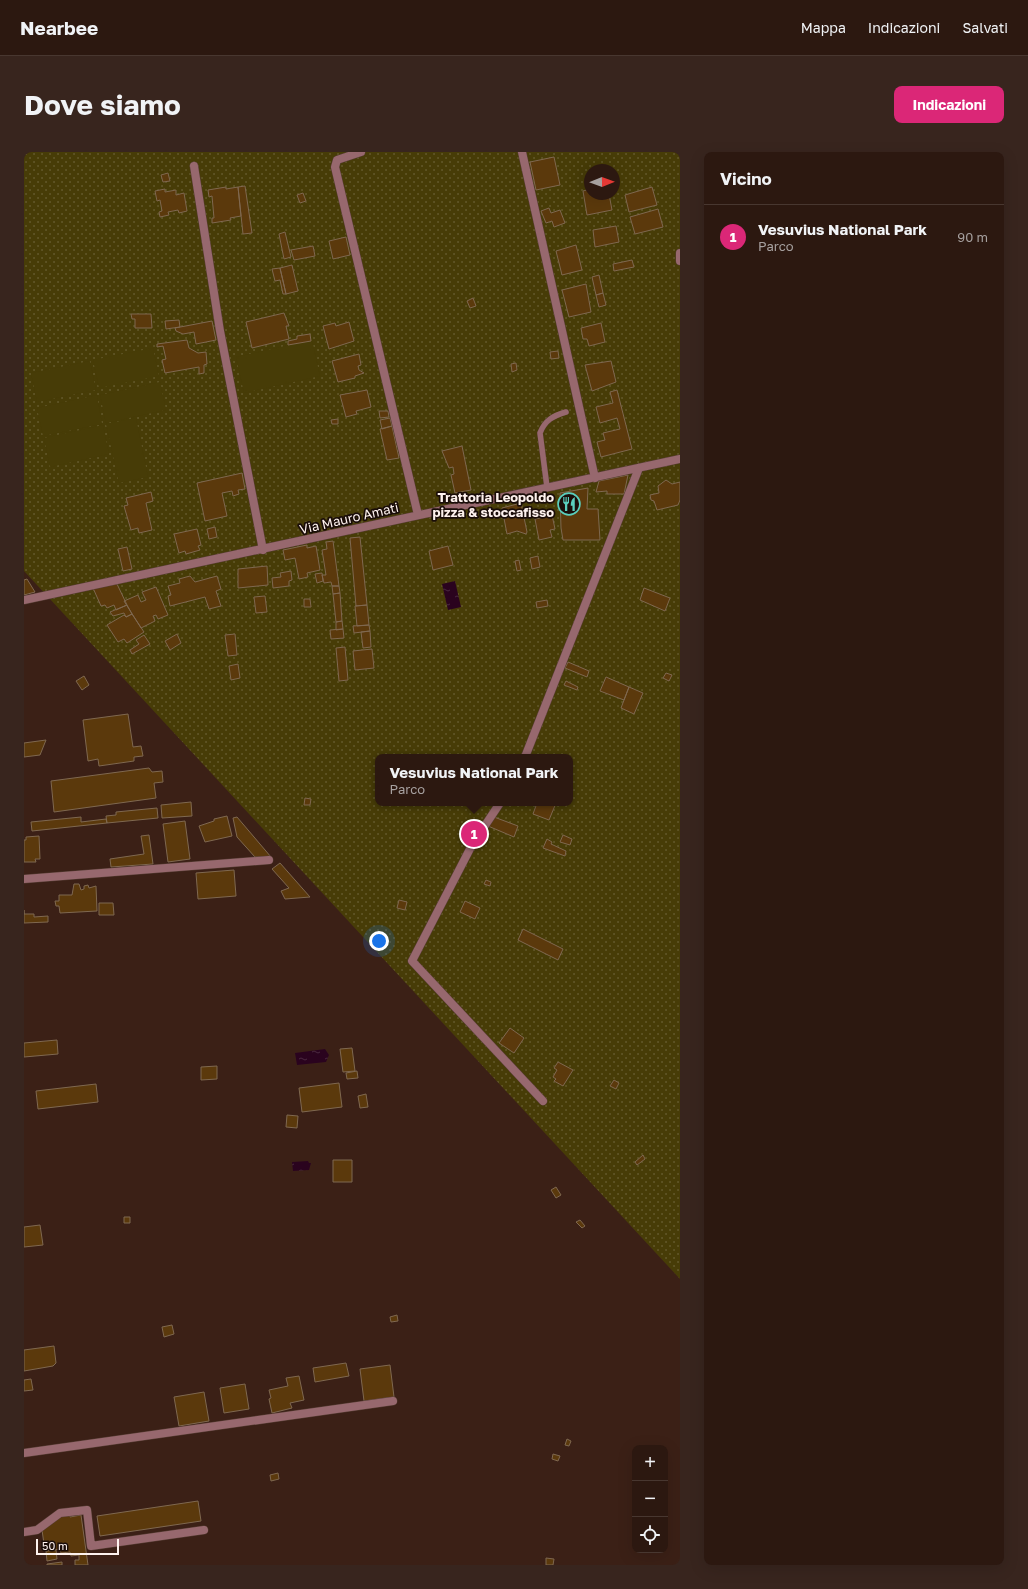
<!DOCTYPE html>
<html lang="it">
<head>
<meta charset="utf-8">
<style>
	body { margin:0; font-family:"Golos Text",sans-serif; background:#38251e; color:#f1f3f6 }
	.controls { position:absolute; right:12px; bottom:12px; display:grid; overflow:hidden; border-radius:8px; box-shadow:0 4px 16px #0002 }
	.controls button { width:36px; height:36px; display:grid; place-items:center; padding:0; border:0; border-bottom:1px solid #483730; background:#2c1810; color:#f1f3f6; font:20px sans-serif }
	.compass { position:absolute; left:560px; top:12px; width:36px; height:36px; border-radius:50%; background:#2c1810; box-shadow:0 4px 16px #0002; rotate:89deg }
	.scale { position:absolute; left:12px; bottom:10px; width:83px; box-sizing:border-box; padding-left:4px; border:2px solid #fef2ee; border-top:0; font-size:11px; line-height:14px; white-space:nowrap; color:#fef2ee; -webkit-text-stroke:3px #1a0d09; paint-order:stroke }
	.you { position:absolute; left:355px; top:789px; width:14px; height:14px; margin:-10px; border:3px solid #fff; border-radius:50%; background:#1a73e8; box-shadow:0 0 0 6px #1a73e833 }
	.badge { display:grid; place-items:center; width:26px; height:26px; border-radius:50%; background:#db2777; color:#fff; font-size:13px; font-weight:700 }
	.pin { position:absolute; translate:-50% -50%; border:2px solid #fff; box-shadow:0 1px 4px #0006 }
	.popup { position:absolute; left:351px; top:602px; width:198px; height:52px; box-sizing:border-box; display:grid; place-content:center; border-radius:8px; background:#2c1810; filter:drop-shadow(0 1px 3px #0005); font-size:13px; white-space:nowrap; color:#a6a09f }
	.popup b { font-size:15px; color:#f1f3f6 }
	.popup::after { content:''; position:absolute; left:50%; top:100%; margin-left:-8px; border:8px solid transparent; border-top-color:#2c1810 }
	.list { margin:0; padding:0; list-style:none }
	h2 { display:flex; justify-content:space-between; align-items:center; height:52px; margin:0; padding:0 16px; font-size:17px }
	h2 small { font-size:13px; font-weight:400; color:#a6a09f }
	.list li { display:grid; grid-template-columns:26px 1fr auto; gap:12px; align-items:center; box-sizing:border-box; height:64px; padding:0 16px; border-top:1px solid #483730 }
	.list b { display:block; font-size:15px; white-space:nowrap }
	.list p { margin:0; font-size:13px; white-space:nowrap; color:#a6a09f }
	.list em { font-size:13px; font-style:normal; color:#a6a09f }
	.icon { flex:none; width:22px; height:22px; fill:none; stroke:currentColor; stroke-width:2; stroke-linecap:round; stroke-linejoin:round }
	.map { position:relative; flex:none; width:656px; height:1413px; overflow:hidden; border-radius:8px }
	header { display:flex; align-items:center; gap:24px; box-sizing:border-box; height:56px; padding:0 20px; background:#2c1810; border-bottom:1px solid #483730 }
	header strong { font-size:19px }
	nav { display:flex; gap:22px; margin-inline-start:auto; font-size:14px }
	.intro { display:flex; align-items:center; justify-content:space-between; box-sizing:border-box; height:96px; padding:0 24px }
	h1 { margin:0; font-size:28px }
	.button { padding:10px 18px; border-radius:8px; background:#db2777; color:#fff; font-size:14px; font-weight:700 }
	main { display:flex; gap:24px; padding:0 24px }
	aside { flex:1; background:#2c1810; border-radius:8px; box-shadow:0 4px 16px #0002 }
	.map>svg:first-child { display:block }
	.park { fill:url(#park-dots); fill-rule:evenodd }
	.pitch { fill:#473c07 }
	.water { fill:url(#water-ripples) }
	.building { fill:#5b390c; stroke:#7f6850 }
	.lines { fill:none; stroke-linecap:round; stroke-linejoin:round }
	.service-casing { stroke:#563d34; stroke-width:6 }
	.minor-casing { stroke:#563d34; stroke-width:9 }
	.service { stroke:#97686e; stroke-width:5.5 }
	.minor { stroke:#97686e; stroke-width:8 }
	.labels { text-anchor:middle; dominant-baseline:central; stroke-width:3.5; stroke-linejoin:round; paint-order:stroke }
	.poi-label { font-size:13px; font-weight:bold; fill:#fef2ee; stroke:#1a0d09; text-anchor:end }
	.street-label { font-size:13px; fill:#fef2ee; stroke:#1a0d09 }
</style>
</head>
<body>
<header>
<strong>Nearbee</strong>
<nav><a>Mappa</a><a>Indicazioni</a><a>Salvati</a></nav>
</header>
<div class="intro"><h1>Dove siamo</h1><a class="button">Indicazioni</a></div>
<main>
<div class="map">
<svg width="656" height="1413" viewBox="0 0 656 1413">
	<defs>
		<pattern id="park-dots" width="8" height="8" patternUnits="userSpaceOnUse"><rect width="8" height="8" fill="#473c07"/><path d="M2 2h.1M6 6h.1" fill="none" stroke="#63592b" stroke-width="1.8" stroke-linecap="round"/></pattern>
		<pattern id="water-ripples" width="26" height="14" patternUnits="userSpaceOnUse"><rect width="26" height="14" fill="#2a031e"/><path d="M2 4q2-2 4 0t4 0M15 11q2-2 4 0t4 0" fill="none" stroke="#4a283f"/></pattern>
	</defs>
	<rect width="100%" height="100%" fill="#3b2016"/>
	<!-- park -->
	<path class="park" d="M0,0h656v1127l-656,-708zM566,18h24v24h-24zM354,605h192v46h-192z"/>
	<!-- pitch -->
	<path class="pitch" d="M288,188l8,36 -76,17 -8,-36z
		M129,196l6,28 -60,12 -6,-28z
		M66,209l6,29 -59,12 -6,-29z
		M136,230l6,28 -60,13 -6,-28z
		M73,243l5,29 -59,12 -6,-28z
		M112,266l12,59 -29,6 -13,-59z
		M79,273l6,29 -59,13 -6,-29z"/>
	<!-- water -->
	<path class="water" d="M431,429l6,26 -13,3 -6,-26z
		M301,897l4,6 -3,7 -29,3 -2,-12z
		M284,1009l1,2h2l-2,7 -16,1 -1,-9z"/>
	<!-- building -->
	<path class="building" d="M530,5l6,28 -24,5 -6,-28z
		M144,21l2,8 -7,1 -2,-7z
		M221,34l7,47 -9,1 -5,-47z
		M202,35v2l12,-2 3,29 -11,2 1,2 -19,3v-5h2l-2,-22 -3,1 -1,-7z
		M628,35l5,18 -28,7 -4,-17z
		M141,37v3l11,-2v5l8,-2 3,18 -8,2 -1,-3 -10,2 1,3 -9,2 -1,-5 3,-1 -2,-11 -3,1 -2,-10z
		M566,37v5h19l3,16 -25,5 -4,-24z
		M279,41l3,8 -6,2 -3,-8z
		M525,56l2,5 9,-3 5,13 -11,4 -2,-6 -6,2 -5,-12z
		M634,57l5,18 -28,7 -5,-17z
		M592,74l3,16 -24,5 -2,-17z
		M261,80l6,25 -7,2 -5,-25z
		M322,85l4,18 -17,4 -4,-18z
		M552,93l6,25 -20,5 -6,-24z
		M289,94l2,10 -21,4 -3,-10z
		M608,108l2,7 -20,4 -1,-7z
		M268,113l6,26 -12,3 -6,-26z
		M256,116l6,26h-3l-3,-14 -5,1 -3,-12z
		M575,123l4,18 -7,2 -4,-18z
		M562,132l5,28 -22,5 -7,-27z
		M579,141l3,12 -7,2 -3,-12z
		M449,146l3,8 -6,2 -3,-7z
		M260,161l5,13h-3l3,13 -37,9 -6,-26z
		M107,162h20l1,14h-17v-9h-3z
		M155,168l1,7 -14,2 -1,-8z
		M188,169l4,19 -20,4 -2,-12 -11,2 -7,-3 -1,-3z
		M325,170l5,19 -25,8 -6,-23 12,-3 1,3z
		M577,171l4,19 -16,4 -2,-7h-4l-2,-11z
		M286,182l1,7 -23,4v-4l9,-2v-3z
		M163,188l2,8 9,5 8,-1 1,12 -3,1v8l-5,1v-7l-34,6 -3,-13 4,-1 -3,-13 -6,1v-3z
		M534,199l1,7 -8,1 -1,-7z
		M335,202l2,11 -3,1 1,4 5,3 -9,3v2l-17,4 -6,-21z
		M587,209l5,21 -24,9 -7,-26z
		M492,211l1,7 -5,2 -1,-8z
		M343,238l4,17 -15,4 1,3 -11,3 -6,-22z
		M593,238l15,59 -31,8 -4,-15 8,-2 -2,-7 17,-4 -3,-11 -17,5 -4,-16 17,-4 -3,-11z
		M355,259h9l1,6 -9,1z
		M366,266l2,8 -10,3 -2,-9z
		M314,267v5h-6l-1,-4z
		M368,274l7,32 -12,2 -7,-31z
		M438,294l9,44 -16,3 -4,-18 3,-1 -1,-7 -4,1 -7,-17z
		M218,321l3,16 -7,1 1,4 -6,2 -1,-5 -10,2 5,23 -22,5 -8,-38z
		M604,323l-4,19h-17v-3l-11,1 3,-11z
		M642,328l6,4 8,-2v18l-2,5 -21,5 -3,-9 -3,-1 -1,-5 9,-2 -1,-7z
		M564,336l-1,21h11l2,31h-37l-2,-12 -1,-35z
		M127,340l2,9 -7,2 6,27 -13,3 -1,-5 -7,2 -7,-24 4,-1 -2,-7z
		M497,351l6,29 -1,2 -9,-3 -10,3 -5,-26z
		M527,358l4,19 -5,1 2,7 -13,3 -4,-21 10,-2 -1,-6z
		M191,375l2,10 -8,2 -2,-10z
		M173,377l4,16 -3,1 2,4 -14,4 -1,-3 -6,2 -5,-19z
		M336,385l7,68 -11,1 -6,-68z
		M309,389l6,45h-7l-1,-4 -7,1 -2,-8h4l-4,-25 5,-1 -1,-7z
		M283,393v3l9,-2 4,24 -13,3 1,4 -9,2 -4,-21 -10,2 -2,-10z
		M424,394l5,19 -20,5 -4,-19z
		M103,395l5,22 -9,2 -5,-22z
		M514,404l2,11 -8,2 -2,-11z
		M495,408l2,10 -4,1 -2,-10z
		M243,414l1,19 -30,3v-19z
		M267,419l1,9 -3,1v5l-16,2 -1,-10 9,-1 -1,-4z
		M298,421l1,8 -6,2 -2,-9z
		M166,424l5,6 22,-6 4,13 -5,2 5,15 -12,3 -4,-12 -35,9 -2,-10 3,-1 -3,-9 12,-3 -1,-4z
		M3,427l8,13 -11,3v-15z
		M93,432l10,21 -11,5 -2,-5 -7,3 -2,-3 -4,1 -8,-18z
		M308,434h7l1,7 -7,1z
		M132,435l12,28 -10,4 -2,-4 -3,1 2,5 -14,7 -17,-27 14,-6 3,7 5,-2 -4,-8z
		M620,436l26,10 -5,13 -25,-11z
		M316,441l2,28 -6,1 -3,-28z
		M241,444l2,16 -11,1 -2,-16z
		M280,447h6l1,8h-7z
		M523,448l1,6 -11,2 -1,-6z
		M103,453l5,9 -6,3 -2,-4 -11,3 -3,-4z
		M343,453l2,20 -12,1 -2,-20z
		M108,462l12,18 -17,11 -3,-4 -6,3 -11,-17 17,-10 2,2z
		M318,469l1,8 -7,1v-8z
		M345,473l1,6 -16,2 -1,-7z
		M319,477l1,9 -13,1 -1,-9z
		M346,479l1,16 -8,1 -2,-16z
		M153,482l4,9 -11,7 -5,-9z
		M211,482l2,21 -9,1 -3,-21z
		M120,483l6,9 -18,10 -2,-4 9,-6 -3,-4z
		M321,495l3,33 -9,1 -3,-33z
		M348,497l2,19 -19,2 -2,-19z
		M544,510l21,9 -2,6 -22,-9z
		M214,512l2,14 -9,2 -2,-14z
		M642,521l6,2 -3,6 -6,-3z
		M60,524l5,9 -7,5 -6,-9z
		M582,525l23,10 -5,13 -24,-9z
		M542,529l12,6 -1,3 -13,-5z
		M605,535l14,6 -9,21 -13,-6z
		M104,562l5,33 8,-1 2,10 -9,1v4l-35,5 -1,-7 -10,2 -5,-41z
		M22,588l-6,15 -16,2v-14z
		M125,616l3,4 10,-1 1,11 -9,1 2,15 -102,14 -3,-31z
		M281,646l6,1 -1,6h-6z
		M167,650l1,14 -30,2 -1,-13z
		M513,651h19l-7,17 -16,-6z
		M133,656l1,10 -51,5 -1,-7 10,-1v-3z
		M203,664l5,20 -27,6 -6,-16 15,-5v-2z
		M57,665v5l25,-3 1,4 -75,8 -1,-9z
		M213,665l34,40h-16l-18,-20 -4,-19z
		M470,665l24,9 -4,11 -26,-11z
		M161,669l5,38 -22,3 -5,-38z
		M125,683l4,29 -42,3 -1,-8 34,-5 -3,-18z
		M539,683l9,4 -2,6 -10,-3z
		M15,684l1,23h-5l1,3h-12v-22h2v-3z
		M523,687l5,3 -1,2 15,7 -1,5 -22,-8z
		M256,711l30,34 -25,2 -4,-8 8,-3 -17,-19z
		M210,718l2,26 -38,3 -2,-26z
		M462,728l5,2 -1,4 -6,-2z
		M50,732h5l2,6 3,-1v-3l4,-1 1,3 7,-2 1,25 -37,2 -1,-7h-3l-1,-5h4v-6h13z
		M375,748l8,2 -2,8 -8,-2z
		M441,749l15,7 -5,11 -15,-7z
		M75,751h14l1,12h-15z
		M0,758v4h10v3l14,-1v6l-24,1z
		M499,777l40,20 -5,11 -40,-20z
		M486,876l14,10 -10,15 -15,-10z
		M33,888l1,14 -34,3v-14z
		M328,896l3,23 -12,1 -3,-23z
		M534,910l15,8 -10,16 -9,-5 2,-2 -3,-2 4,-7 -3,-2z
		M193,914v13l-16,1v-13z
		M333,919l1,7 -11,1 -1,-6z
		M590,928l5,3 -3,6 -6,-3z
		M315,931l3,24 -40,5 -3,-24z
		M72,932l2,18 -60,7 -2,-18z
		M342,942l2,13 -8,1 -2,-12z
		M263,963l11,1 -1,12 -11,-1z
		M619,1003l2,4 -8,6 -2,-3z
		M309,1008h19v22h-19z
		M532,1035l5,8 -5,3 -5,-8z
		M100,1065h6v6h-6z
		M556,1068l5,6 -3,2 -6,-6z
		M16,1073l3,20 -19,2v-20z
		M373,1163l1,6 -7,1 -1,-5z
		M148,1173l2,9 -10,3 -2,-10z
		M30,1194l2,17 -3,3 -29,5v-21z
		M322,1211l3,13 -34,6 -2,-14z
		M366,1213l4,32 -30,4 -4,-32z
		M275,1224l5,24 -14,3 2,5 -20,5 -3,-14 2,-1 -2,-8 19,-4 -2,-8z
		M7,1227l2,11 -9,1v-11z
		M221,1232l4,25 -25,4 -4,-25z
		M180,1240l5,29 -30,5 -5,-29z
		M543,1287l4,2 -2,5 -4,-1z
		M529,1302l7,2 -2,5 -6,-2z
		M254,1321l1,6 -8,2 -1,-6z
		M174,1349l3,20 -101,15 -3,-20z
		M46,1362v3l11,-2 7,50h-13v-5h4v-5l-8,1 -1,-4 -9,1 -1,-4 -15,2 -3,-21 21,-15z
		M32,1398l1,9 -10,2 -1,-10z
		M522,1406l8,1 -1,6h-7z
		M38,1410v3h-15v-1z"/>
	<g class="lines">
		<!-- service casing -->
		<g class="service-casing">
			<path id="service" d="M523,335l-7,-54c5,-13 13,-17 26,-21"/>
		</g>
		<!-- minor casing -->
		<g class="minor-casing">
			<path id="minor" d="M337,0l-24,8 -2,7 83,348
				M498,0l73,326
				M170,14l26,165 43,219
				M656,101v8
				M0,448l656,-141
				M501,605l114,-289
				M476,651l-28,42 -60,116 131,140
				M0,727l245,-19
				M0,1301l369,-52
				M0,1380l13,-2 23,-17 27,-3 4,36 113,-16"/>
		</g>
		<!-- service -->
		<use href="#service" class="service"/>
		<!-- minor -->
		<use href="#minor" class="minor"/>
	</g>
	<!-- icons -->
	<defs>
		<g id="restaurant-ring" transform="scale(1.15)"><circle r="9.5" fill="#1a0d09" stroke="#5acebd" stroke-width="1.5"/><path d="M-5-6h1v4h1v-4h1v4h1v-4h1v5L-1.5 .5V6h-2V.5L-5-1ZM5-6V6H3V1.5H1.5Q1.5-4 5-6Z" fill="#5acebd"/></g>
	</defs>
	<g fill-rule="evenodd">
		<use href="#restaurant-ring" x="545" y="352"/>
	</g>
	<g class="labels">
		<!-- poi labels -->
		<g class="poi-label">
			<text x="530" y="345">Trattoria Leopoldo<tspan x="530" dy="15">pizza &amp; stoccafisso</tspan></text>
		</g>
		<!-- street labels -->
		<g class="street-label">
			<text transform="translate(325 366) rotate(-13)">Via Mauro Amati</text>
		</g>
	</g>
</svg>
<div class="controls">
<button>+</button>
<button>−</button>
<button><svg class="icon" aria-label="locate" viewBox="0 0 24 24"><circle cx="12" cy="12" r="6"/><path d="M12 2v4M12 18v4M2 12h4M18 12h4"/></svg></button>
</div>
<svg class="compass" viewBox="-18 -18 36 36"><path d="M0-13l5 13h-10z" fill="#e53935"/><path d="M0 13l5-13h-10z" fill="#a6a09f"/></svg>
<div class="scale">50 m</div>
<div class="you"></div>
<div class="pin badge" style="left:450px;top:682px">1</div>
<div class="popup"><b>Vesuvius National Park</b>Parco</div>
</div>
<aside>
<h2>Vicino<small></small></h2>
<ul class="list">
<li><span class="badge">1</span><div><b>Vesuvius National Park</b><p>Parco</p></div><em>90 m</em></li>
</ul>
</aside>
</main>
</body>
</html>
